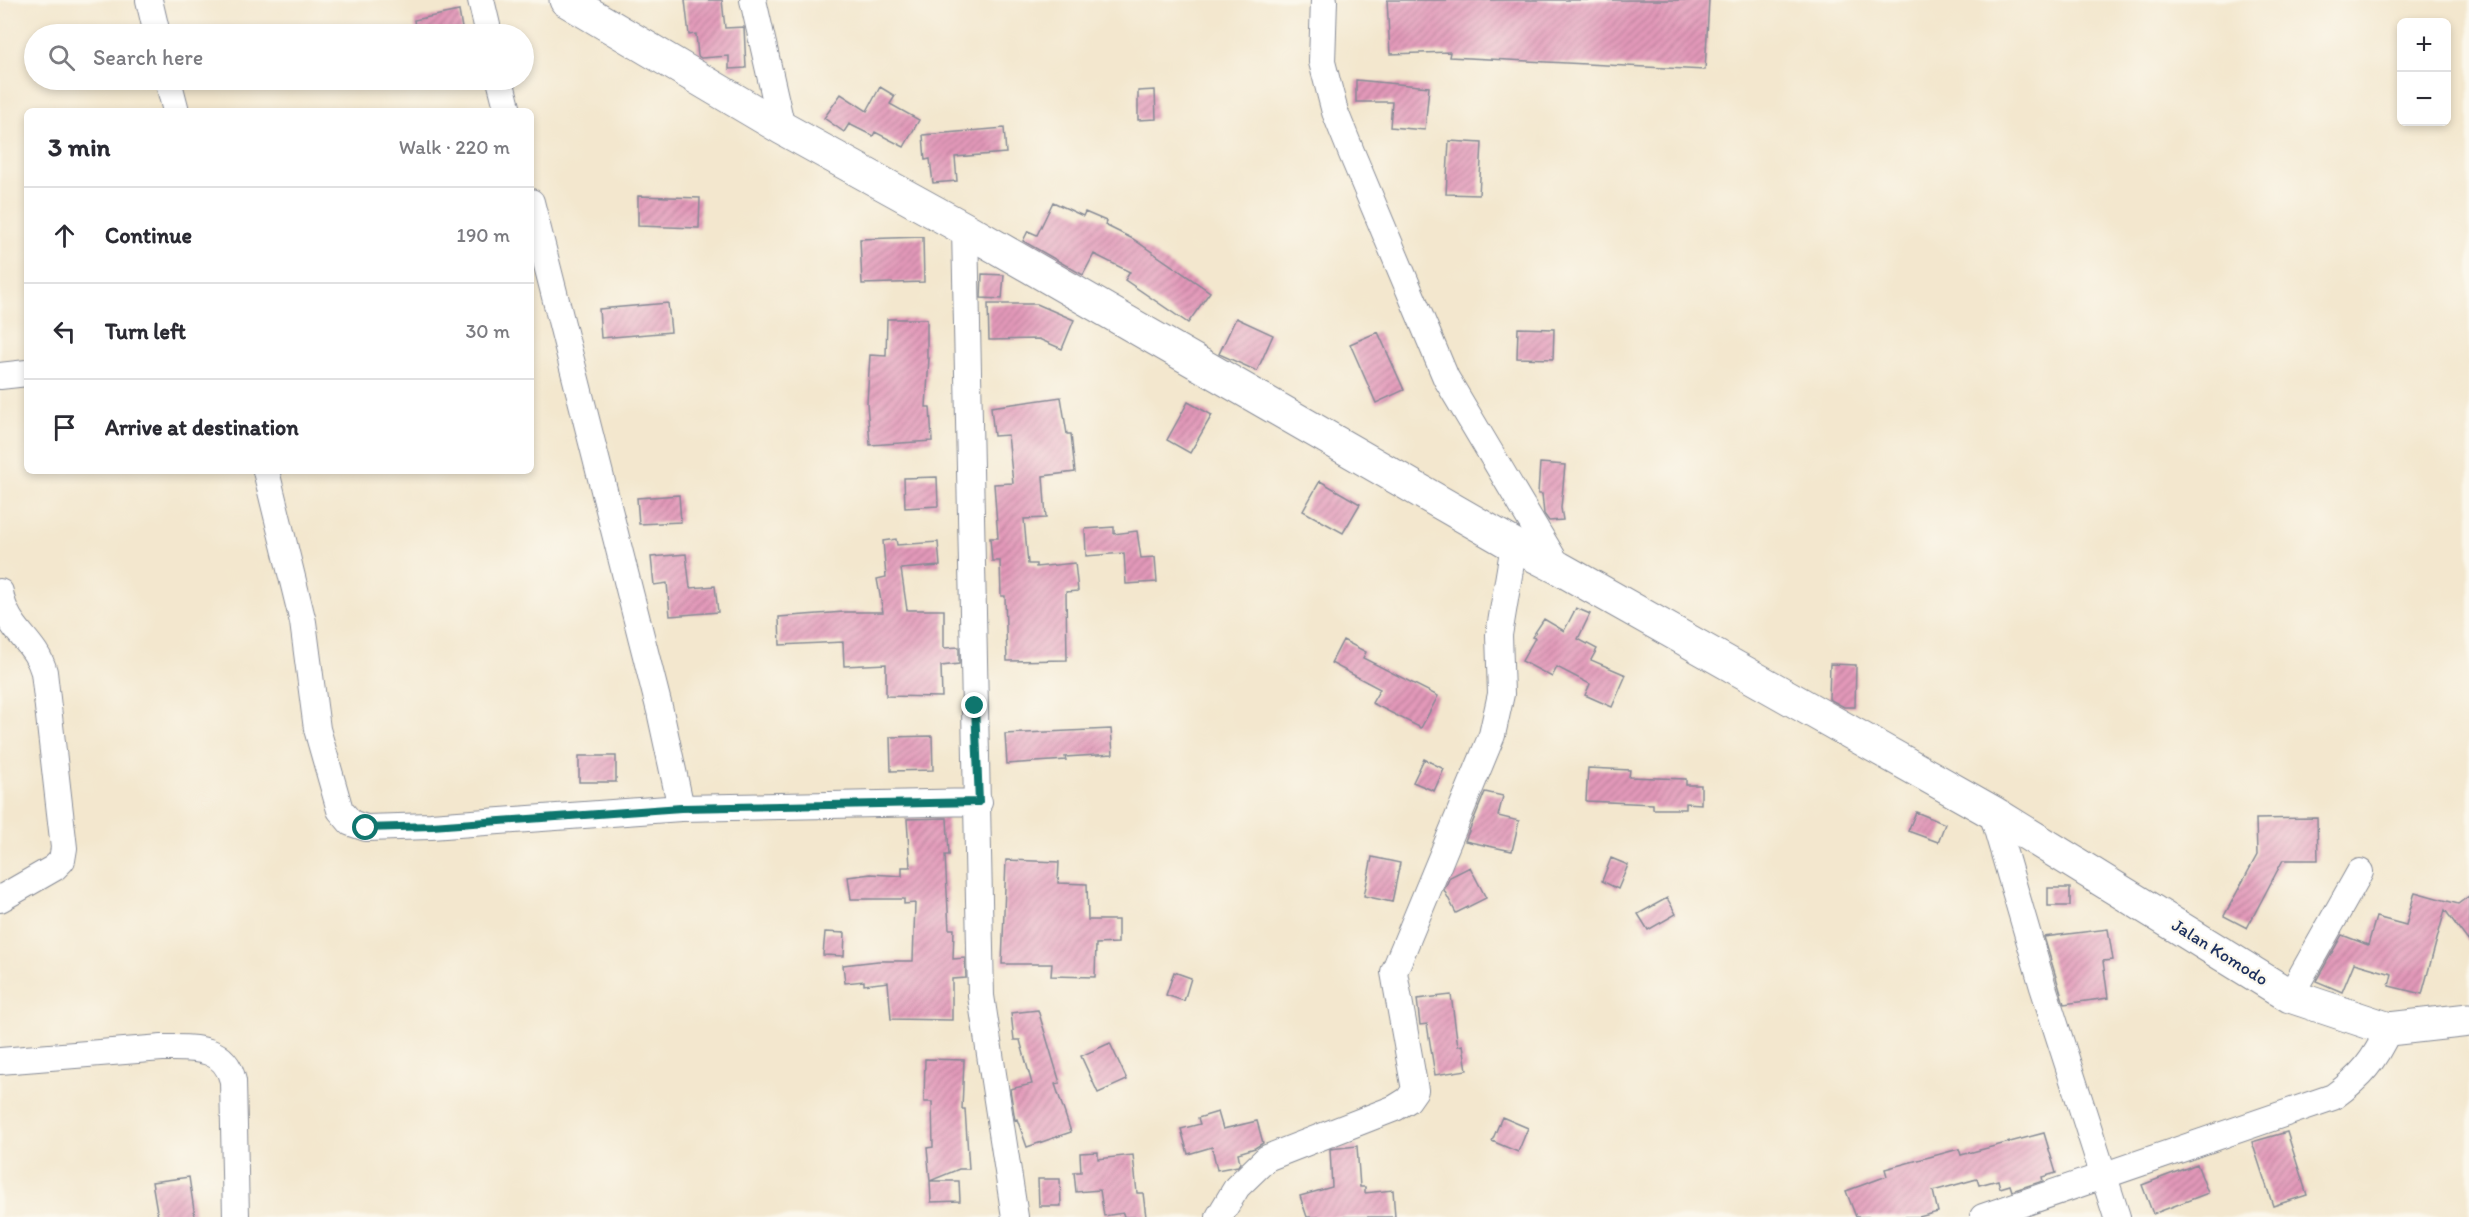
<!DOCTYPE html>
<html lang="en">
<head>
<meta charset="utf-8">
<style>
	body { margin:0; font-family:Itim,sans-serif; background:#f7f7f7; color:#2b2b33 }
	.controls { position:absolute; right:18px; top:18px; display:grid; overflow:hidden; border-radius:9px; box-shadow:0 3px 9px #0003 }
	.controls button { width:54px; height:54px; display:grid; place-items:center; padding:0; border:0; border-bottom:2px solid #e1e1e2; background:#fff; color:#2b2b33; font:30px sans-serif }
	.stop { position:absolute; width:18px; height:18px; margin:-14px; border:4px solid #0f766e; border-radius:50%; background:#fff }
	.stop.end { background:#0f766e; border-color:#fff; box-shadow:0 2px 6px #0008 }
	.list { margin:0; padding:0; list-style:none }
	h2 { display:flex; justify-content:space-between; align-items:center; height:78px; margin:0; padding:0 24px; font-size:26px }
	h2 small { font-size:20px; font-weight:400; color:#7c7c81 }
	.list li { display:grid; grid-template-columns:39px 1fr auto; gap:18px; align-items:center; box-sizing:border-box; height:96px; padding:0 24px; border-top:2px solid #e1e1e2 }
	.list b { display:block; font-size:22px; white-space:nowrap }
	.list em { font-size:20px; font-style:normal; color:#7c7c81 }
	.icon { flex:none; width:33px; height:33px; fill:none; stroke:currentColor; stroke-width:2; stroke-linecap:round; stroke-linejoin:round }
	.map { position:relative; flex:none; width:2469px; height:1217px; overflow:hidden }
	.search { position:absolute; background:#fff; box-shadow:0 3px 9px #0003; left:24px; top:24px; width:510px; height:66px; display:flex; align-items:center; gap:15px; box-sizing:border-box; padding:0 21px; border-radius:33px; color:#7c7c81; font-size:22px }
	.panel { position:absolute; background:#fff; box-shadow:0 3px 9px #0003; left:24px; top:108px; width:510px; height:366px; border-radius:9px }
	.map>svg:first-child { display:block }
	.building { fill:url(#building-hatch) }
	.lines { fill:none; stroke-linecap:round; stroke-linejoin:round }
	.minor-casing { stroke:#878b96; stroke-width:28 }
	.highway-casing { stroke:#878b96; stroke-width:35 }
	.minor { stroke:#fff; stroke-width:26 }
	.highway { stroke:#fff; stroke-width:33 }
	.route { stroke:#0f766e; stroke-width:8 }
	.labels { text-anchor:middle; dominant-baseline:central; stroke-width:4.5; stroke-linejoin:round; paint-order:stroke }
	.street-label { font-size:18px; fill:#1b2f5e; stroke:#fbf7ec }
</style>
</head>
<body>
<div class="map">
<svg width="2469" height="1217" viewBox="0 0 2469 1217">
	<defs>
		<pattern id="building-hatch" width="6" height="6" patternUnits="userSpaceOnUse" patternTransform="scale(1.5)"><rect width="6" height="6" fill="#e399b9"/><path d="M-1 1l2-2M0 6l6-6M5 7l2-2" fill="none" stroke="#b77d9a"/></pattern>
	</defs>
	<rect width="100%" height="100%" fill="#fbf7ec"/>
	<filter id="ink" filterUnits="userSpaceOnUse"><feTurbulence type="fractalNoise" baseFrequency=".0167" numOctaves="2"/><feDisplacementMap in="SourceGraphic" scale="12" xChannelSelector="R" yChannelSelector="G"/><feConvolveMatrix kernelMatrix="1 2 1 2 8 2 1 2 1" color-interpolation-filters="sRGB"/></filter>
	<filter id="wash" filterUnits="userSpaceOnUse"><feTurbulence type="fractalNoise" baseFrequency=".008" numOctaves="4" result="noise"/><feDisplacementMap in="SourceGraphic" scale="24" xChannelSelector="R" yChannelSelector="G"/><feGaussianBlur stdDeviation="1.35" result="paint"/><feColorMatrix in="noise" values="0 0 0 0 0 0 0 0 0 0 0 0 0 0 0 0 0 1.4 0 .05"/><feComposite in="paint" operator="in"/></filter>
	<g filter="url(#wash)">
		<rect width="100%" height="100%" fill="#f3e7ce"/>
		<g id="blocks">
			<!-- building -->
			<path class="building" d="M685,0h37l3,28 19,-1 2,41 -17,1v-13l-28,2 -3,-2 -2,-22 -7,1z
				M1387,0h322l-4,70 -256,-13 1,-5 -60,2z
				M459,11l4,23h-47l-2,-14z
				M1356,80l73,7 -4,43 -35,-3 2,-25h-36z
				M880,87l15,9 -5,8 29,16 -15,27 -29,-15 -2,4 -24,-12 -5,8 -20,-14 17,-24 26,17z
				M1155,90l1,29 -18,1v-29z
				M1004,128l2,25 -51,4 2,24 -24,2 -3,-24 -5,1 -2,-25z
				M1449,141l33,2 -3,52 -33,-1z
				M638,196l62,2 -1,30 -61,-2z
				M1053,202l30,14 2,-4 21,9 -1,4 28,14 77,53 -22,31 -63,-43 5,-8 -36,-18 -11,21 -60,-34 5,-10 9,4z
				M923,237l1,45 -62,2 -2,-45z
				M982,274l22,1 -2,24 -21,-1z
				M668,303l3,29 -70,6 -2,-29z
				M988,304h49l37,16 -12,29 -23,-10 -50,1z
				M1236,318l37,17 -16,36 -38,-17z
				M887,319h40v39h2l-3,49h4l2,34 -62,4 -3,-42 3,-48 16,1z
				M1518,328l36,1 -1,30 -36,-1z
				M1378,332l26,58 -28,13 -26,-59z
				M1061,397l6,37h4l4,38 -32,4 3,42 -22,1 4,45h8v3l39,-4 3,28 -12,1 1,68 -60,1 -2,-65h-4l-1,-35h-8l-2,-23h8l-4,-54 19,-1 -5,-48 -14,1 -3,-29z
				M1188,402l24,13 -22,38 -23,-13z
				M1540,463l25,2 -4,43 2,12 -14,1 -5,-7 -2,-20h-4z
				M937,477l1,29 -33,2 -1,-30z
				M1320,481l40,23 -17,29 -40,-22z
				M679,495l2,27 -42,2 -2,-26z
				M1114,527v7l23,-3 4,27 14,-1 2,25 -31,2 -2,-31 -38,3 -1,-27z
				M896,539l1,6 41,-3 2,24 -39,3 6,41h37v38l15,-1v17l-18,2 1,31 -56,-1v-32l-42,2 -1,-24 -63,3 -1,-28 65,-5h39l-6,-33 9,-2 -3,-36z
				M686,554l4,34 25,-2 3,26 -48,4 -3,-33 -13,2 -3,-28z
				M1576,608l14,6 -12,25 19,10 -6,11 35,15 -14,32 -27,-12 5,-11 -33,-17 -5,10 -30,-16 13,-23 -3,-1 12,-18 20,12z
				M1343,640l23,12 -3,6 75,38 -17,32 -49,-25 8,-14 -49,-26z
				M1830,664l26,1 -1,42h-11l-15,-8z
				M1111,729l2,25 -48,3 1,3 -59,4 -2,-30z
				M932,736l1,34 -42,1 -1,-34z
				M579,756h37v26h-37z
				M1424,759l20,10 -10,22 -21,-9z
				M1588,768l42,2 -1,7 57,2v6h15v19l-15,-1v6h-33v-5l-67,-3z
				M1485,792l18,4 -5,20 21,5 -7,30 -47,-10z
				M1916,812l29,12 -7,18 -30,-11z
				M947,818l2,37h-4l4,74h5l-1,30 12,-1 1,20 -14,1v41l-61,-1 -3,-37 -24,3v-4l-19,2 -2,-18 35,-4h35l2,-58 -11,1v-5h-53l-3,-22 23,-3 31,2v-9h8l-3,-48z
				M2317,818l1,42h-35l-36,68 -23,-12 33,-61 -1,-36z
				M1372,857l28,6 -8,39 -28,-6z
				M1611,858l17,7 -10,24 -16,-8z
				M1006,860l53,2 -1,21 29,1 1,36h30v23l-22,1 -1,33 -44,-1 1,-12h-50z
				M1470,867l16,31 -30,15 -12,-23 6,-13z
				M2048,888h22v18h-22z
				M2415,892l43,12 11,-8v46l-24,-32 -23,84 -33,-8 3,-12 -38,-11 -12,29 -26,-11 26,-46 26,10 8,-28 30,8z
				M1667,898l9,16 -28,16 -10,-16z
				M2108,929l5,31 -10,1 5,37 -44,6 -20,-67z
				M825,932l20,1 -1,23 -21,-1z
				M1174,972l17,6 -7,23 -18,-6z
				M1451,995l7,51 5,-1 4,25 -32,5 -8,-51 -7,1 -3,-26z
				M1038,1010l22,73 -5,1 16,48 -44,15 -10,-28 -2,1 -5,-31 22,-5 -12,-44h-6l-3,-27z
				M1110,1043l17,37 -29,13 -17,-37z
				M925,1059l39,1 -2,49h3l4,60h-10l-29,12 -3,-33 6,-1 -1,-45h-8z
				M1218,1112l5,17 34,-8 6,22 -8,5 -17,5 2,10 -2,3 -21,4 -5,-23 -24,7 -7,-25 19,-5 -2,-6z
				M1502,1117l26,11 -10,24 -26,-11z
				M2287,1132l20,63 -34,11 -21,-64z
				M2044,1133l12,40 -14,4 1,4 -31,10 -2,-6 -10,3 -2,-8 -19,5 -2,-6 -44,12 5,21 -19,5h-63l-10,-26 41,-15 -2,-7 74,-20 2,6z
				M1357,1146l3,41h5v6l28,-3 2,27h-88l-7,-21 32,-9 -2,-38z
				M1098,1152v7l35,-4 4,38h6l3,24h-22l-1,-4 -19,3 -4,-26 -24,2 -2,-20h7l-1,-19z
				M2197,1164l11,29 -55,21 -11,-29z
				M189,1177l6,40h-37l-6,-35z
				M1038,1179h22l1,27h-22z
				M930,1181h29l1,20 -29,1z"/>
		</g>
	</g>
	<g filter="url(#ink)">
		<use href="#blocks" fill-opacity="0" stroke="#878b96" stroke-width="1.5"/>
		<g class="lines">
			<!-- minor casing -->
			<g class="minor-casing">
				<path id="minor" d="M149,0l8,34
					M481,0l8,34
					M753,0l29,128
					M1324,0l-2,62 13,50 17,42 94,224 113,190
					M168,80l8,31
					M500,80l8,31
					M531,202l129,509 21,97 298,-6
					M965,229l16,767 34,221
					M0,376l27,-3
					M266,471l37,151 14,107 23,81 11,13 15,5 65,-2 250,-18
					M0,592c6,39 35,47 44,80l20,176 -2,12 -8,8 -54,31
					M1992,812l51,175 74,230
					M2290,996l70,-124
					M0,1061l162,-13c30,0 63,-3 71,33l3,136
					M1219,1217l18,-30 30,-29 128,-50 13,-8 7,-10 -21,-118 98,-237 9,-41 -2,-59 15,-90
					M1983,1217l350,-120c29,-21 41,-36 56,-68"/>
			</g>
			<!-- highway casing -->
			<g class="highway-casing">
				<path id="highway" d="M566,0l216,128 183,101 549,316 45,23 433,244 298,184 99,33 80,-9"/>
			</g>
			<!-- minor -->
			<use href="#minor" class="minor"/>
			<!-- highway -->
			<use href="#highway" class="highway"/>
		</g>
	</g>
	<g class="lines" filter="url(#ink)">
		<!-- route -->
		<path class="route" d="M366,828l66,-2 249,-18 298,-6 -4,-96"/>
	</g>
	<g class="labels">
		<!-- street labels -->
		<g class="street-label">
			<text transform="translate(2220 952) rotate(32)">Jalan Komodo</text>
		</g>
	</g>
</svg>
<div class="controls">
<button>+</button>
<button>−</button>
</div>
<div class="stop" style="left:366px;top:828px"></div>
<div class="stop end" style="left:975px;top:706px"></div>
<div class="search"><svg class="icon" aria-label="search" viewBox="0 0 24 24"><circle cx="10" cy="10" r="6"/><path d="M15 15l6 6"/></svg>Search here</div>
<section class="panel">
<h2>3 min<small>Walk · 220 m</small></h2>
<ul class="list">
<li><svg class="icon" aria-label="ahead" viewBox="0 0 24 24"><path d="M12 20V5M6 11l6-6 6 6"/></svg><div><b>Continue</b></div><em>190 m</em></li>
<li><svg class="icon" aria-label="left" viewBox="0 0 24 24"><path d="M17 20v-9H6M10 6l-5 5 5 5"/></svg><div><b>Turn left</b></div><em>30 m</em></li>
<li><svg class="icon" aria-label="arrive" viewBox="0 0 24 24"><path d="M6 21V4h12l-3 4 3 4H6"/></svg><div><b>Arrive at destination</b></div></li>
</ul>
</section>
</div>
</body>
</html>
